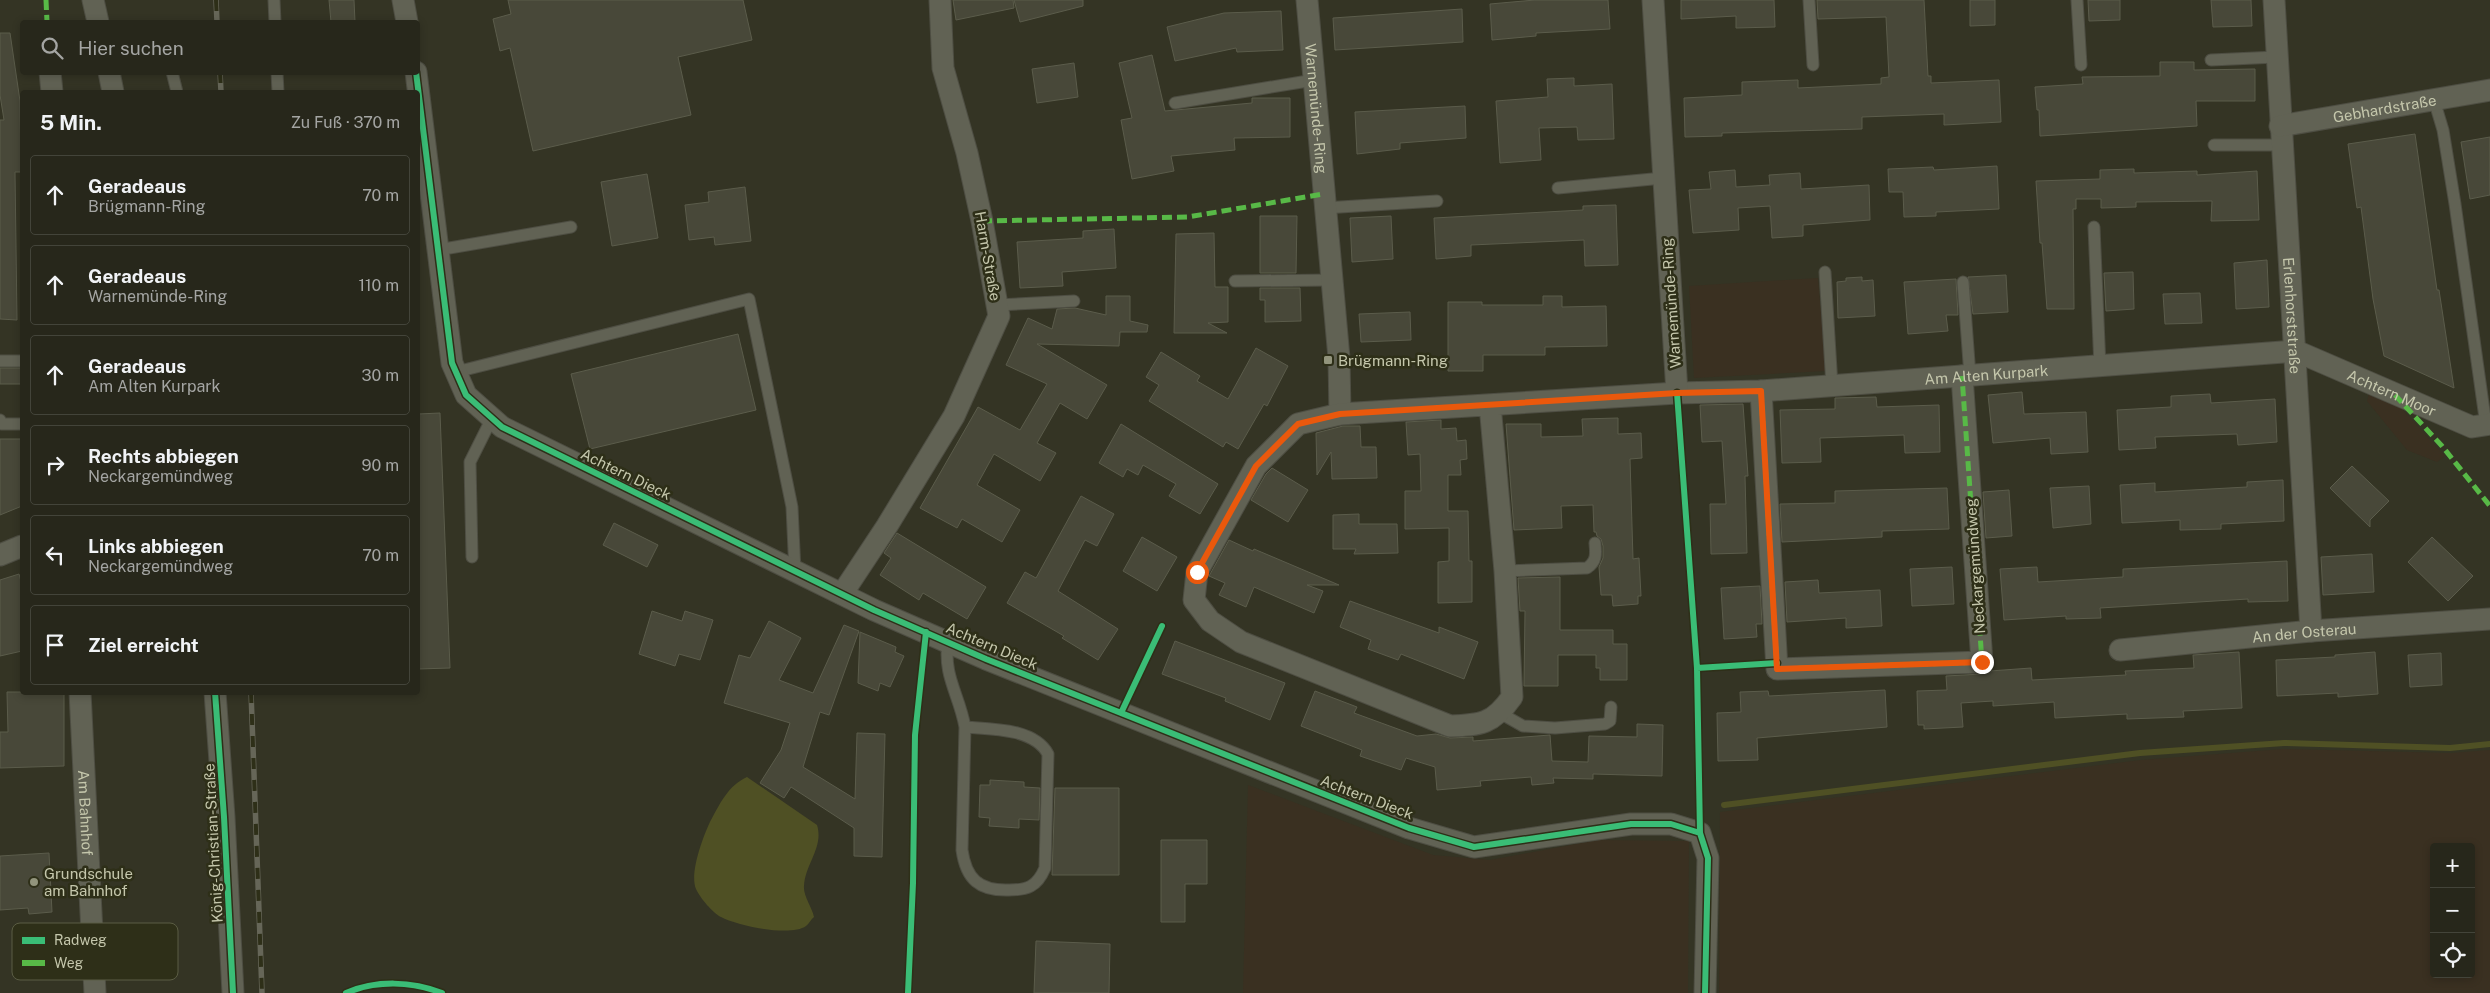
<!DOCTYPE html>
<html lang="de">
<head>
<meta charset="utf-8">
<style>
	body { margin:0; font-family:"Public Sans",sans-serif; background:#2f2f24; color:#f1f3f6 }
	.controls { position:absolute; right:15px; bottom:15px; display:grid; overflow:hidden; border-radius:5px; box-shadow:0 2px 8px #0003 }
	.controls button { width:45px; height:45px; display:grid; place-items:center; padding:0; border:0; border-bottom:1px solid #43443a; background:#27271b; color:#f1f3f6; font:25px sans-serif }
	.stop { position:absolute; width:15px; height:15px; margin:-11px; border:4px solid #ea580c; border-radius:50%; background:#fff }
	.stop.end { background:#ea580c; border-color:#fff; box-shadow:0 1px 5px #0008 }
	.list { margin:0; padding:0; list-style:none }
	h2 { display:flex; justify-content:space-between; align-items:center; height:65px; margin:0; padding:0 20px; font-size:21px }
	h2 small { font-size:16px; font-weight:400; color:#a4a5a3 }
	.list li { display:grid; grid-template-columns:32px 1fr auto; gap:15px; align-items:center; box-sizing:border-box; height:80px; margin:0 10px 10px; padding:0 10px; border:1px solid #43443a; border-radius:5px }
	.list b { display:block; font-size:19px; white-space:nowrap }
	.list p { margin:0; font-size:16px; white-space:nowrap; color:#a4a5a3 }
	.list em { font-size:16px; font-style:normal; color:#a4a5a3 }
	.icon { flex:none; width:28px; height:28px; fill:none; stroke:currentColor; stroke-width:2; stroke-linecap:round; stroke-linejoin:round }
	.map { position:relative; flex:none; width:2490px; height:993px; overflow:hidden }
	.search { position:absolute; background:#27271b; box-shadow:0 2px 8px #0003; left:20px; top:20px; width:400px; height:55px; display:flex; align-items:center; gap:12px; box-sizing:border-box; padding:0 18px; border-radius:5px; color:#a4a5a3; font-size:19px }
	.panel { position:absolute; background:#27271b; box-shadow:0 2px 8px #0003; left:20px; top:90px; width:400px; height:605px; border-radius:5px }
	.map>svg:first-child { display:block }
	.green { fill:#3a3021; fill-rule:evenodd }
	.water { fill:#4f5024 }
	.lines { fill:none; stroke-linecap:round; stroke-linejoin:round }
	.stream { stroke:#4f5024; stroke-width:6 }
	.building { fill:#484839; stroke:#5b5c4b }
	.lane-casing { stroke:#4e4e43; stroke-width:13 }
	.street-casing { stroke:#4e4e43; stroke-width:23 }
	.lane { stroke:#616254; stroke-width:11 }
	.street { stroke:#616254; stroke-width:21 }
	.rail-casing { stroke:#666658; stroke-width:5.5 }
	.rail { stroke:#2e2f18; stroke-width:4; stroke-dasharray:11; stroke-linecap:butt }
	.quiet { stroke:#58b947; stroke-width:5; stroke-dasharray:10 5; stroke-linecap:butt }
	.cycleway-casing { stroke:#2e2f18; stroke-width:9 }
	.cycleway { stroke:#3abd76; stroke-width:6 }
	.route { stroke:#ea580c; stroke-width:6 }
	.poi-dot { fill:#92947c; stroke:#2e2f18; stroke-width:2 }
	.labels { text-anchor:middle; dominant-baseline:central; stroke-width:5; stroke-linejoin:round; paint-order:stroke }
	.street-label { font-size:15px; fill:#c5c7ac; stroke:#2e2f18 }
	.poi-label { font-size:15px; fill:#c5c7ac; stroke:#2e2f18; text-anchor:start }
	.key { fill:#2e2f18; stroke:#5b5d44; stroke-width:1 }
	.key-label { font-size:14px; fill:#c5c7ac }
</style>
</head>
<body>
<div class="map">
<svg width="2490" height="993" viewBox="0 0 2490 993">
	<rect width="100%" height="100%" fill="#343424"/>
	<!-- green -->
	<path class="green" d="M1818,278l8,93 -132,7 -5,-92z
		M2370,389l23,10 52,57 -8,6 -30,-12 -40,-49z
		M2283,749l168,4 39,-3v243h-771l1,-181 421,-52zM2434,847h37v127h-37z
		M1248,785l185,70 57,5 108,-20 91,1 -1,152h-445z"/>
	<!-- water -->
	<path class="water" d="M747,777l70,48c7,22 -12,39 -13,61 -1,10 8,21 10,31 -3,2 -5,7 -8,9 -15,11 -68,0 -85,-9 -8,-4 -21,-19 -25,-28 -7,-16 8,-55 15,-69 10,-18 17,-34 36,-43z"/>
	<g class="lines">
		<!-- stream -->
		<path class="stream" d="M1724,805l416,-52 144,-10 166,5 40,-4"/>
	</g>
	<!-- building -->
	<path class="building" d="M329,0h25l1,22h-24z
		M508,0h235l9,40 -74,17 13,58 -158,36 -23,-103 -10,3 -7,-32 18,-5z
		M953,0h60l1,8 -58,12z
		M1014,0h69v6l-63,16z
		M1535,0h73l2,29 -74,4v3l-44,4 -2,-36z
		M1681,0h93l1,27 -39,1v-12l-55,3z
		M1817,0h107l4,76h3v7l68,-3 2,42 -57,3v-11l-82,3v12l-140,4v3l-37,1 -1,-39 58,-3v-13l56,-2v8l83,-4v-6l8,-1 -3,-60 -68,2z
		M1970,0h25v25l-25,1z
		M2088,0h32v20l-31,1z
		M2211,0h40l1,26 -39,1z
		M1462,9l1,33 -128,8 -2,-32z
		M1281,11l2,39 -46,2 -1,-4 -61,13 -8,-34 57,-14z
		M0,33h10l10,68 1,71h-6l2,148 -17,-1v-199h4l-4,-25z
		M1152,55l13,56 87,-8v-5h38v39l-56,1 1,12 -64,6 3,15 -42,8 -11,-59 11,-2 -13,-55z
		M2160,62h34v8l61,-1v32h-59l1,25 -157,10 -1,-26h-2l-2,-23 48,-3 -1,-7 78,-1z
		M1074,63l4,34 -41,6 -5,-34z
		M1574,78v8l38,-2 2,55 -36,1 -1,-13 -38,1 2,32 -41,3 -4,-62 52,-4 -1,-18z
		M1465,106l1,32 -66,5v6l-43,5 -2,-42z
		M2415,134l22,156h2l15,98 -70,-32 -11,-57 -12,-92 -4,1 -9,-64z
		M2490,137v58l-20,4 -9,-57z
		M1997,166l2,43 -63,3v4l-32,1 -1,-25h-14l-1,-23 45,-2 1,3z
		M2134,169v4l63,-2v4l60,-4 2,49 -48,1 1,-20 -76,1v5l-35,1v-9h-25v10h-3l1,100h-27l-5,-66h-2l-4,-62 64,-2v-9z
		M1735,170l1,17 34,-2 -1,-10 31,-2 1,16 68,-4 1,35 -67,5v11l-31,2 -2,-32 -32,2 1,22 -46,3 -4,-43 22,-1 -2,-17z
		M647,174l11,64 -46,8 -11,-64z
		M745,187l6,54 -36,4 -1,-8 -25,3 -4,-35 24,-3 -1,-10z
		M1616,205l2,60 -33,1 -1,-26 -113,5v11l-35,3 -2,-41 149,-8v-4z
		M1260,216h37l-1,57h-36z
		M1391,216l2,43 -41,3 -2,-44z
		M1114,229l2,39 -54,4 1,14 -43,2 -3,-46 66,-4v-7z
		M1214,233l1,54h13v35l-20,1 19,10h-53l2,-99z
		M2267,260l2,47 -33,2 -2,-46z
		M2133,272l1,37 -28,2 -2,-38z
		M2006,275l2,37 -35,2 -5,-37z
		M1862,277v4l11,-1 2,36 -37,2 -1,-36 9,-1v-3z
		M1956,279l2,36h-12l2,16 -40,3 -4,-52z
		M1260,288h40l1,33 -36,1v-22h-5z
		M2200,293l2,30 -37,1 -2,-30z
		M1106,296h24v25l18,4 -1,7h-27l-1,14 -82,-2 70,41 -20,34 -27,-16 -23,40 19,10 -16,28 -46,-27 -17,31 43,25 -18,32 -40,-23 -5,9 -37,-20 58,-101 42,23 27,-46 -41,-19 22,-47 24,11 5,-20 18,-1 31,7z
		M1543,296h19v11l44,-1 1,40 -62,1v8h-62v16h-35v-69h34v3h61z
		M1410,312l1,28 -50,2 -2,-28z
		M738,334l18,76 -166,39 -19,-75z
		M1256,348l32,18 -21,40 -3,-2 -26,45 -12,-7 -3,5 -74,-46 10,-16 -13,-8 15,-25 39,24 -3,5 31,18z
		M0,368h22v16h-22z
		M2022,392l2,22 62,-2 2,40 -37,2 -1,-16 -57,5 -5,-48z
		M2210,394l1,9 64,-4 2,43 -39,3 -1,-11 -82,3 1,11 -37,2 -2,-40 54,-3v-11z
		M1876,397l1,10 62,-2 1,47 -35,1 -1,-18 -84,3 1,24 -39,1 -2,-53 55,-1v-11z
		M1743,404l5,72h-3l2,77 -36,1 -1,-50h16l-4,-63 -20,1 -2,-37z
		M440,413l10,255 -32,1v-255z
		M1618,418v16l23,-1 1,25 -12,1 3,100 6,-1 2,38h-3v8l-25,2 -1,-11h-11l-2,-28 4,-9v-12l-2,-7 -4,-3 -1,-4h-2l-1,-27 -32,1 1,22 -48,2 -8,-106h35v13l42,-1 -1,-17z
		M1441,420v9l15,-1 1,13 9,-1 1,19 -7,1 1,15h-13v36h20l1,50h3v41l-34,1v-41l11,-1v-33l-44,1v-38h16l-1,-37 -12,1 -2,-33z
		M1121,424l97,60 -18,30 -31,-18 7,-12 -33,-19 -5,10 -11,-6 -4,8 -24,-14z
		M1343,426h17l1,21h15l1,31 -45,1 -1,-27 -14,23 -1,-42z
		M0,439h22v67l-22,9z
		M2352,466l37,35 -19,19v7l-40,-39z
		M1272,468l36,22 -20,32 -37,-22 15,-26z
		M2283,480l1,41 -63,3v5l-41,1v-10l-58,3 -2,-38 35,-2v9l92,-5v-5z
		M2089,486l2,38 -38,4 -3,-40z
		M1947,488l2,41 -67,2v6l-100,5 -2,-38 55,-1v-12z
		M2009,490l3,46 -26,2 -3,-46z
		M1081,496l33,18 -17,32 -12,-6 -27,51 60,38 -20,31 -36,-22 2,-2 -57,-33 18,-31 11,6z
		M1359,514v10h38l1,29 -44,1 2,-5h-23v-34z
		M614,523l44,22 -11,22 -44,-22z
		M897,533l89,54 -19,32 -44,-26 -4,7 -39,-25 11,-17 -7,-5z
		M1142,537l35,20 -20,34 -34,-20z
		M2432,537l41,39 -25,25 -40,-39z
		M1229,540l24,11 1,-2 85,36h-32l16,6 -9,22 -60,-26 -8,20 -27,-12 6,-12 -16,-7z
		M2372,554l2,38 -51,3 -2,-38z
		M2287,561l1,40 -40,1v-3l-148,9 1,10 -35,1v-3l-62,4 -4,-51 37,-2 1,15 85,-5v-8z
		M1952,567l2,37 -42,2 -2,-37z
		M19,574l3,11v66l-22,5v-76z
		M1560,577v53h53v14h14v36h-27v-12h-4v-13h-38v31h-34l1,-75h-5l-2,-33z
		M1818,580l1,13 61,-3 2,36 -36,2v-10l-59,4 -2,-40z
		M1760,586l2,38h-6l1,13 -33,2 -3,-51z
		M1350,601l89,32v-6l39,15 -14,37 -63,-25 -3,6 -30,-11 3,-9 -31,-13z
		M652,611l30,10 3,-10 28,9 -13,40 -21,-6 -4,12 -36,-12z
		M769,621l32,17 -22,42 34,13 31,-68 15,6 -30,84 -9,-3 -17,55 52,32 2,-66 28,1 -3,123 -28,-1v-28l-63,-41 -7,11 -24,-15 21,-33 9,-27 -66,-20 15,-48 11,3z
		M860,632l36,15 -1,5 9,4 -14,31 -10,-4 -2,8 -20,-8z
		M1175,641l110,42 -15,37 -45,-19 1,-3 -64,-24z
		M2239,652l3,56 -59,3 1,6 -57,2v-5l-72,4 -1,-16 -61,4v-5l-32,2 2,24 -39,2v-4h-6l-1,-34 30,-1 -1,-14 36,-2 8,-3 41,-3 1,12 94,-5 -1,-4 69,-3 -1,-13z
		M2375,652l3,42 -40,3v-4l-61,3 -1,-36 59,-3v-2z
		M2441,653l1,32 -32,2 -2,-32z
		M1885,690l2,37 -130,11 1,22 -40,1 -1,-48 24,-1 -1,-20 28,-1 1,5z
		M1315,691l42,16 -3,6 63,23 19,-2 14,4 23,-1v4l77,-6 2,26 36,1 1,-26 48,1v-13l26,1 -1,51 -69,-2v5l-40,-1 1,5 -22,2 -1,-8 -51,4 1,5 -44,4 -2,-23 -29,-9 -5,12 -41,-14 2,-6 -61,-24z
		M7,692h57v74l-64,2v-36h8z
		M990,780l34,2v5l16,1 -1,32 -20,-1v9l-30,-2 1,-8 -11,-1 1,-32h10z
		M1055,788h64v87h-67z
		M1161,840h46v44h-22v38h-24z
		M49,853l3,59 -23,2 -1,-6 -28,2v-54z
		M1036,941l74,3 -1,49h-75z"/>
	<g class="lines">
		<!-- lane casing -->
		<g class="lane-casing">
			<path id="lane" d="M274,0l1,22
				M1809,0l4,65
				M2077,0l4,65
				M2211,60l65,-3
				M172,72l5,20
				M277,72l1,20
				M2434,100l9,30 12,74 31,221
				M1175,103l139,-23
				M2214,145h67
				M1558,188l105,-10
				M1324,208l113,-7
				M2094,227l6,140
				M438,250l133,-23
				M1825,272l7,114
				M1235,281l96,-1
				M1963,282l7,94
				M997,305l77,-4
				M0,361h22
				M456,372l293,-73 43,208 3,65
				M0,420l2,4h20
				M472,557l-2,-95 22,-44
				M1505,571l82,-3c10,-7 9,-14 8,-25
				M948,642c-5,34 11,52 17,85l-3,123c4,29 17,41 47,40 18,0 28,-3 36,-22l3,-114c-14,-26 -57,-25 -83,-27
				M1500,713l23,13 32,2 50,-4 5,-3 1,-14"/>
		</g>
		<!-- street casing -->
		<g class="street-casing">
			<g id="street">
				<path d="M93,0l5,22"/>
				<path d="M403,0l4,22"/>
				<path id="s1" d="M1307,0l32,358 1,56"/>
				<path id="s2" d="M2274,0l37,631"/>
				<path d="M50,72l2,20"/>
				<path d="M109,72l4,20"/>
				<path d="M416,72l36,291 14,32 36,32 372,183 112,49 423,169 65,19 157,-23h40l29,9 8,25 -3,135"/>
				<path id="s3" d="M2280,126l210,-36"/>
				<path d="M1761,391l16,278 205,-7 -20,-286"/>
				<path id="s4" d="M1677,393l84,-2 535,-40 176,76 18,-3"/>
				<path d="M1490,405l15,166 7,126c-19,27 -31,28 -62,29l-209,-84 -31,-21 -16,-21 3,-28 59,-106 42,-42 42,-10 337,-21 -24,-393"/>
				<path d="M0,555l22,-9"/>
				<path d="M842,594l45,-68 67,-110 45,-100 -17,-95 -15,-68 -24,-85 -3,-68"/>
				<path id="s5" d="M2120,650l191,-19 179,-12"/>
				<path id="s6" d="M80,692l15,301"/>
				<path d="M215,692l9,125 9,176"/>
			</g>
		</g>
		<!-- lane -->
		<use href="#lane" class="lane"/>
		<!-- street -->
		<use href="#street" class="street"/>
		<!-- rail casing -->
		<g class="rail-casing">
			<path id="rail" d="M216,0l1,22
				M220,72l1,20
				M251,692l11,301"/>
		</g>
		<!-- rail -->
		<use href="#rail" class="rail"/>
		<!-- quiet -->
		<path class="quiet" d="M46,0l1,22
			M982,221l206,-4 135,-23
			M1761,391l16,278 205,-7 -20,-286
			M2395,395l47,51 48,60"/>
		<!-- cycleway casing -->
		<g class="cycleway-casing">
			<path id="cycleway" d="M416,72l36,291 14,32 36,32 372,183 112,49 423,169 65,19 157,-23h40l29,9 8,25 -3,135
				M1677,393l20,275 3,165
				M1697,668l80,-5
				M215,692l9,125 9,176
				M1121,713l41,-87
				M346,993c30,-13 66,-12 96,0
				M908,993l5,-110 2,-148 11,-103"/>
		</g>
		<!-- cycleway -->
		<use href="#cycleway" class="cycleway"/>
	</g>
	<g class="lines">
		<!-- route -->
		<path class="route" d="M1197,572l59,-106 42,-42 42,-10 337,-21 84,-2 16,278 205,-7"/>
	</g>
	<!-- markers -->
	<g class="poi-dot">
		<rect x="1323" y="355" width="10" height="10" rx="2.5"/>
		<circle cx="34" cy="882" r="5"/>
	</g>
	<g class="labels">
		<!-- street labels -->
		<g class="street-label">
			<text stroke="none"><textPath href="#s1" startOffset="109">Warnemünde-Ring</textPath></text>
			<text stroke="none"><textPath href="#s3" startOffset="106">Gebhardstraße</textPath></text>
			<text transform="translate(988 256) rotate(80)">Harm-Straße</text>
			<text transform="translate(1671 303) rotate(-94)">Warnemünde-Ring</text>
			<text stroke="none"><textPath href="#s2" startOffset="316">Erlenhorststraße</textPath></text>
			<text stroke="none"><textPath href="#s4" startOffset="310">Am Alten Kurpark</textPath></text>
			<text stroke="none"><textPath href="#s4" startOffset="725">Achtern Moor</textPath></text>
			<text transform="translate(626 474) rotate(26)">Achtern Dieck</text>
			<text transform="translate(1975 566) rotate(-94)">Neckargemündweg</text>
			<text stroke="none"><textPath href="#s5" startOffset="185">An der Osterau</textPath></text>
			<text transform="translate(992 646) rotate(23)">Achtern Dieck</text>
			<text transform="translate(1367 797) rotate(21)">Achtern Dieck</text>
			<text stroke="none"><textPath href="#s6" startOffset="121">Am Bahnhof</textPath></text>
			<text transform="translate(213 843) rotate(-93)">König-Christian-Straße</text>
		</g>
		<!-- poi labels -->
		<g class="poi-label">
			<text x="1338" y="360">Brügmann-Ring</text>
			<text x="44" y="873">Grundschule<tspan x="44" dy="17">am Bahnhof</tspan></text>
		</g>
	</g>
	<!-- legend -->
	<rect x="12" y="923" width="166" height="57" rx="8" class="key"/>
	<rect x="22" y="937" width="23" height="7" fill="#3abd76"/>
	<rect x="22" y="960" width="23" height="6" fill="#58b947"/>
	<g class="key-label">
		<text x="54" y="945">Radweg</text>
		<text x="54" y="968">Weg</text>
	</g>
</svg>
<div class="controls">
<button>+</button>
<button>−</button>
<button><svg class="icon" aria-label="locate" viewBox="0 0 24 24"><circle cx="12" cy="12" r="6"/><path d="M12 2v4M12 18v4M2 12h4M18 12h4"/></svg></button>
</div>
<div class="stop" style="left:1197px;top:572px"></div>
<div class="stop end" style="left:1982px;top:662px"></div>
<div class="search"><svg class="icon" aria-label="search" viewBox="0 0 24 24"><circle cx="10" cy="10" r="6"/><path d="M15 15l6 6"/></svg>Hier suchen</div>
<section class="panel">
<h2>5 Min.<small>Zu Fuß · 370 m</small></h2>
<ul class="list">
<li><svg class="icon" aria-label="ahead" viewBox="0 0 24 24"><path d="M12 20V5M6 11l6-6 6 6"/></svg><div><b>Geradeaus</b><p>Brügmann-Ring</p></div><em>70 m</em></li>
<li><svg class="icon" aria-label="ahead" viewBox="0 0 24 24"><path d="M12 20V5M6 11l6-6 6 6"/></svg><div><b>Geradeaus</b><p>Warnemünde-Ring</p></div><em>110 m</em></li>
<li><svg class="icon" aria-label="ahead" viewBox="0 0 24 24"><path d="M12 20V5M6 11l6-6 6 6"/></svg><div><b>Geradeaus</b><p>Am Alten Kurpark</p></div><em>30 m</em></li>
<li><svg class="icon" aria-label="right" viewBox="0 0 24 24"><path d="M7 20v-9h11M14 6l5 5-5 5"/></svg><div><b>Rechts abbiegen</b><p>Neckargemündweg</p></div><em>90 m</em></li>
<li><svg class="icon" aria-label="left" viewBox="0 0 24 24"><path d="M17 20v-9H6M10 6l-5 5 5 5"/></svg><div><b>Links abbiegen</b><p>Neckargemündweg</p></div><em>70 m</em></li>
<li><svg class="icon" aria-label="arrive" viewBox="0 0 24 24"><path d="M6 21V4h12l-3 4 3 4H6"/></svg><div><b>Ziel erreicht</b></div></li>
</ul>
</section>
</div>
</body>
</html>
